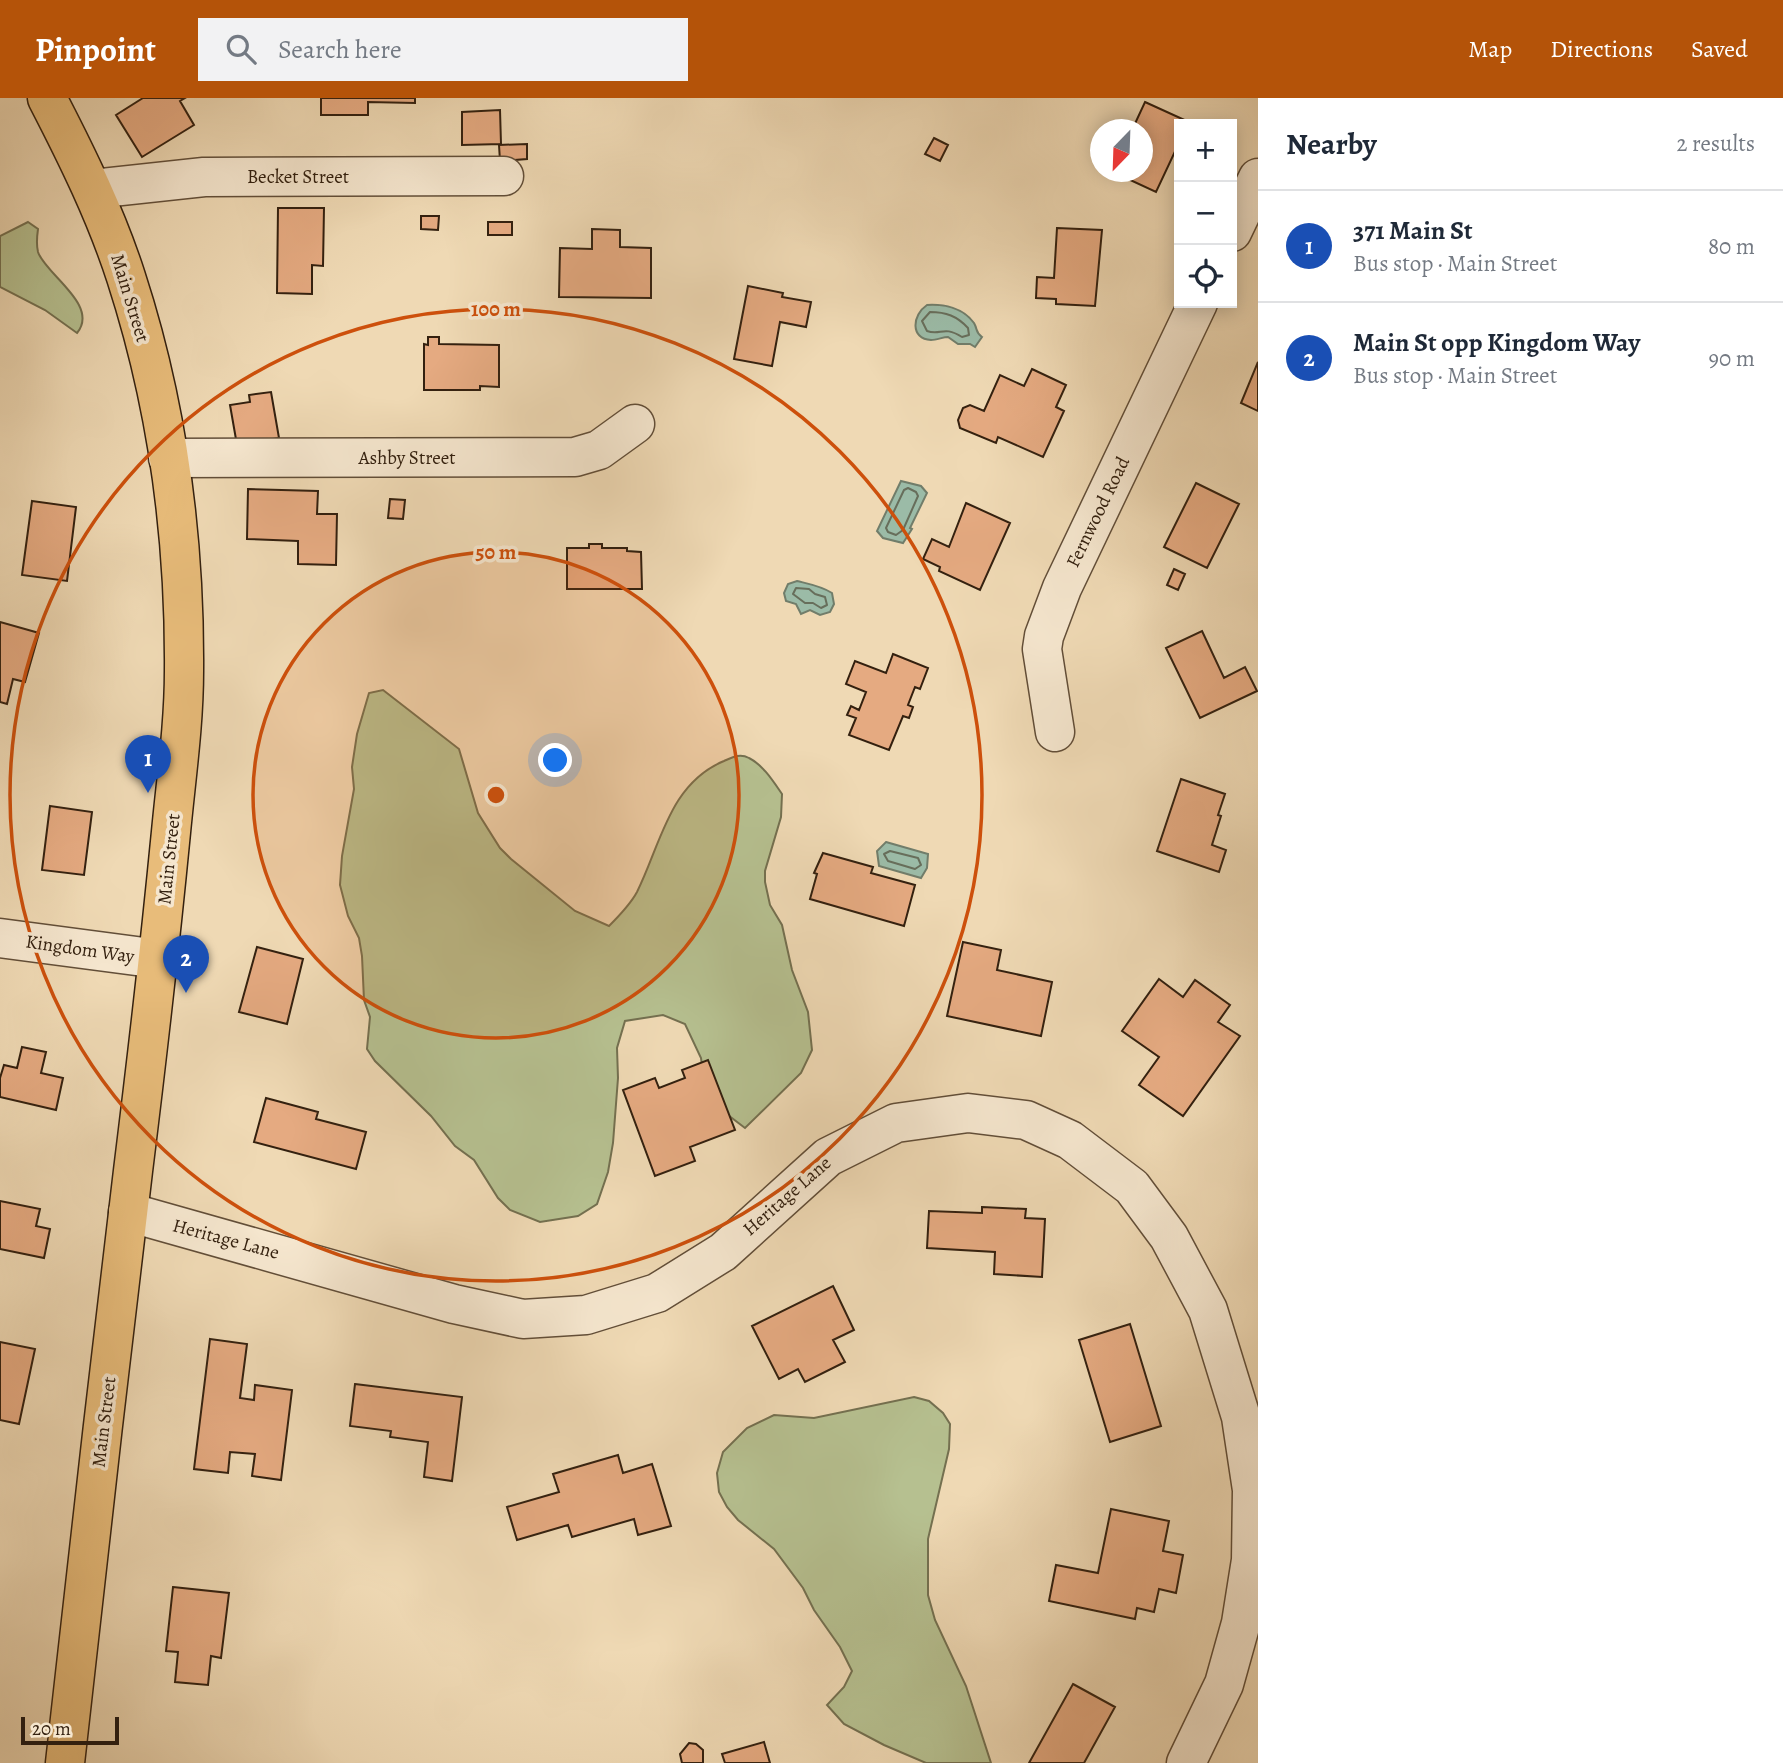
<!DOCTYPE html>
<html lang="en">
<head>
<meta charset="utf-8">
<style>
	body { margin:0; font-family:Alegreya,serif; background:#f2f2f3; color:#1f2937 }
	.controls { position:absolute; right:21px; top:21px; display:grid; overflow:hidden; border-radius:0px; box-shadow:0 4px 18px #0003 }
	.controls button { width:63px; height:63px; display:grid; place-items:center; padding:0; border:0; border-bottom:2px solid #e0e1e3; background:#fff; color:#1f2937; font:35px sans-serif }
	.compass { position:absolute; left:1090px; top:21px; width:63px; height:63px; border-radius:50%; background:#fff; box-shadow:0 4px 18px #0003; rotate:203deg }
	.scale { position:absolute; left:21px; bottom:18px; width:98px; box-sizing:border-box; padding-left:7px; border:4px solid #33200f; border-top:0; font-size:19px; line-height:24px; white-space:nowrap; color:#33200f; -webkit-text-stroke:5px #f5e6ce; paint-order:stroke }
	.you { position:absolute; left:556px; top:663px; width:24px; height:24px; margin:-18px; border:5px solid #fff; border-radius:50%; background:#1a73e8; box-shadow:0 0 0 10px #1a73e833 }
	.badge { display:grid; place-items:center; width:46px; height:46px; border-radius:50%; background:#b45309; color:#fff; font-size:23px; font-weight:700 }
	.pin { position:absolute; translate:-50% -58px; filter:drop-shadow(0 2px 4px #0008) }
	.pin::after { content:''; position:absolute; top:37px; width:24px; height:21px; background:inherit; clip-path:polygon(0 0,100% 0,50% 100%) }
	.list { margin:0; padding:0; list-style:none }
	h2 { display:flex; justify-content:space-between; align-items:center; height:91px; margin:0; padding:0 28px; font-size:30px }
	h2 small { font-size:23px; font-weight:400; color:#747a83 }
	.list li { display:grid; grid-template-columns:46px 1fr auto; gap:21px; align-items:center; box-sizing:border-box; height:112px; padding:0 28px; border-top:2px solid #e0e1e3 }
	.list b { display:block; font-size:26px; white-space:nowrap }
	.list p { margin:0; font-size:23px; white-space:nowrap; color:#747a83 }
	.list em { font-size:23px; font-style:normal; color:#747a83 }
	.icon { flex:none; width:38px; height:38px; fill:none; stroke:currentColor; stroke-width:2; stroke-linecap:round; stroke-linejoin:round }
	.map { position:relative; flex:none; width:1258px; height:1665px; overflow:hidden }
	header { display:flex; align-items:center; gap:42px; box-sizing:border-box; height:98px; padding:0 35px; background:#b45309; color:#fff }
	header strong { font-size:33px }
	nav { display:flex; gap:38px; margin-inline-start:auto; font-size:24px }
	.search { width:490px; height:63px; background:#f2f2f3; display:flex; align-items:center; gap:18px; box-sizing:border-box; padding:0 24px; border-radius:0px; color:#747a83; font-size:26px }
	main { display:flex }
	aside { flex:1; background:#fff }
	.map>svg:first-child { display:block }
	.green { fill:#b6c090; stroke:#747050; stroke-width:2 }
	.water { fill:#9bbba7; stroke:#717d6a; stroke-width:2 }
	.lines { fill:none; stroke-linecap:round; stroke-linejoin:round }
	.shore { stroke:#676e5b; stroke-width:2 }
	.building { fill:#e5aa81; stroke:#33200f; stroke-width:2 }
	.minor-casing { stroke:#624e38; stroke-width:41 }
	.major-casing { stroke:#33200f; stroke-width:41 }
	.minor { stroke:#f5e6ce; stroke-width:38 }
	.major { stroke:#e8bc7a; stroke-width:38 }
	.ring { fill:none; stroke:#cd500c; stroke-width:3.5 }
	.labels { text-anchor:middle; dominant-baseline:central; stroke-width:7; stroke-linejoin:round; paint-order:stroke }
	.street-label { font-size:19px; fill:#33200f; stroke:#f5e6ce }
	.centre { fill:#cd500c; stroke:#f5e6ce; stroke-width:3.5 }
	.ring-label { font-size:21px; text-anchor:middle; font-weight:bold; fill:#cd500c; stroke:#f5e6ce; stroke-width:7; stroke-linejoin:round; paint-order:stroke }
</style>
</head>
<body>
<header>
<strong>Pinpoint</strong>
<div class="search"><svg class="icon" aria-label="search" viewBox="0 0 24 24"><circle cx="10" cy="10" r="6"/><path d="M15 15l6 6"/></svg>Search here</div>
<nav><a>Map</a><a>Directions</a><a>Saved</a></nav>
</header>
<main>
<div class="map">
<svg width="1258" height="1665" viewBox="0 0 1258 1665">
	<rect width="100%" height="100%" fill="#efd9b4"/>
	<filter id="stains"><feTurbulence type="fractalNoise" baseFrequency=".00286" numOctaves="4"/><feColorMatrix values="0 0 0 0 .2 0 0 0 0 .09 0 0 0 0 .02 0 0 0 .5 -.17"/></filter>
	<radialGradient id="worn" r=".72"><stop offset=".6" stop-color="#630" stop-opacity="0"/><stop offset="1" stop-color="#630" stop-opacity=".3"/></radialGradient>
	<!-- green -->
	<path class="green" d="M28,124l10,7c-1,7 -2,15 0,23 7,22 62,53 39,81l-32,-23 -45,-23v-51z
		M383,592l76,59 19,64 22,35 11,11 64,52 34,15c10,-10 21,-21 28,-34 24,-48 32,-108 87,-131 9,-4 16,-8 25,-3 14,7 24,23 33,36l-1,23 -16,54v11l5,23 12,20 10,45 16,42 4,38 -11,23 -56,55 -17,-13 -24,-36 -3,-21 -16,-34 -22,-9 -38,6 -8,27 1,30 -5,65 -5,29 -11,32 -19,12 -38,6 -30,-12 -12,-12 -24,-38 -19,-14 -24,-30 -56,-55 -8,-12 3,-32 -6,-17 -2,-44 -3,-18 -11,-22 -8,-31 2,-29 12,-67 -2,-22 5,-33 12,-41z
		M914,1299l15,4 14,12 7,11 -1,25 -21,90v56l7,25 31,66 25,77h-65l-42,-18 -40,-21 -17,-19 17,-18 8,-16 -12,-24 -26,-37 -11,-22 -29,-39 -36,-29 -11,-13 -8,-15 -2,-19 6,-21 24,-24 27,-13 40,3z"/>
	<!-- water -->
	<path class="water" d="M927,207c17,-1 36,3 47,18 4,7 1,9 8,14l-7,10 -5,-3h-12l-10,-7c-5,0 -11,3 -17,3 -21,-1 -19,-25 -4,-35z
		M901,383l20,5 6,7 -17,35 2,1 -9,14 -20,-5 -6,-7z
		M797,483c12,3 24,5 35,12l2,11 -4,8 -10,3 -10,-5 -9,4 -5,-10 -10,-3 -2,-8 4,-9z
		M886,744l42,12 -1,14 -6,10 -42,-12 -2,-15z"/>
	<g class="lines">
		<!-- shore -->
		<path class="shore" d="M930,214c16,0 27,4 38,16l1,7 -7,2c-19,-12 -21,-1 -35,-6l-5,-10z
			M908,390l8,4 2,4 -15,34 -7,5 -8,-3 -2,-4 18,-38z
			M796,490l13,1 6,5 10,3 2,8 -6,3 -8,-5h-8l-12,-9z
			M890,753l28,7 3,7 -6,4 -27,-8 -4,-7z"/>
	</g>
	<!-- building -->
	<path class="building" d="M143,0h42l-5,3 14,24 -52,32 -26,-42z
		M321,0h94v5l-47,-1v13h-47z
		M1145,4l44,20 -1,2h-9v19l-23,49 -43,-20h29v-42h-10z
		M500,12l1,34 -39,1v-33z
		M934,40l14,7 -8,16 -15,-7z
		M527,46v15l-27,2 -1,-16z
		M278,110h46l-1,58 -11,-1v29l-35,-1z
		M421,118h18l-1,14 -17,-1z
		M488,124h24v13h-24z
		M1057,130l45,2 -7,76 -39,-2v-5l-20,-1 1,-21 17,1z
		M592,131l28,1v17l31,1v50l-92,-1 1,-49 32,1z
		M748,188l35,7 -1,4 29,5 -5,25 -26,-5 -8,44 -38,-7z
		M428,239h11v7l60,1v42l-19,-1v4h-56v-46l4,1z
		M1258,264v49l-17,-8z
		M1032,271l34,16 -10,22 8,4 -21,46 -45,-20 -2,6 -36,-15 -2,-8 5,-12 7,-3 14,6 16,-36 24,11z
		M271,294l8,46 -42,7 -7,-40 20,-3 -1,-7z
		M1196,385l43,21 -32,64 -43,-21z
		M248,391l70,2 -1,23h20l-1,51 -38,-1v-23l-51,-2z
		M390,401l15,1 -2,19 -15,-1z
		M32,403l44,6 -9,74 -45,-6z
		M966,405l44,20 -30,67 -41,-19 1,-4 -17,-8 9,-20 17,8z
		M589,446h13v4h25v3l14,1 1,37h-75v-41h22z
		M1174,471l11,5 -7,16 -11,-5z
		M0,524l39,11 -14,49 -12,-3 -6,25 -7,-2z
		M1202,533l22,47 21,-11 12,24 -57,27 -34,-70z
		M893,556l35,14 -8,21 -5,-2 -7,18 5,2 -4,11 -6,-2 -14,34 -40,-15 7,-17 -9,-3 4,-9 8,4 7,-18 -20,-8 9,-23 31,12z
		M1181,681l44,15 -7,21 3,1 -9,29 14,5 -7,22 -62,-21z
		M50,708l42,6 -8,63 -42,-5z
		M823,755l50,14 -2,6 44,12 -11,41 -94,-27 7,-25 -3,-1z
		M963,844l38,8 -4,20 55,12 -11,54 -94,-20z
		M257,849l46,12 -16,65 -48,-12z
		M1159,881l24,18 12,-17 35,25 -12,17 22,14 -57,80 -44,-31 20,-28 -37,-26z
		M22,949l24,5 -5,21 22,5 -7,32 -56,-13v-19l4,-13 13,3z
		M708,962l27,70 -45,17 5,14 -40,15 -32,-86 32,-12 4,10 26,-10 -3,-8z
		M266,1000l52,14 -2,7 50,13 -10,37 -102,-27z
		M0,1103l40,8 -4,17 14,3 -6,29 -44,-9z
		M982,1109l44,2 -1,9 20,1 -3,58 -48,-3 1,-22 -68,-4 2,-37 53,2z
		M833,1188l21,44 -21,10 12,22 -40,20 -7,-13 -19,10 -27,-53z
		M1130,1226l31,102 -51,16 -31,-102z
		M210,1241l37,5 -7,54 14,2 1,-15 37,5 -11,90 -29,-4 3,-22 -25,-2 -2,21 -34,-4z
		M0,1244l35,7 -16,75 -19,-4z
		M355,1286l107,13 -10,84 -28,-4 4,-35 -38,-5 1,-6 -41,-5z
		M618,1357l5,18 29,-9 19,62 -33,9 -4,-16 -62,18 -4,-12 -51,15 -10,-33 52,-15 -6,-18z
		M1111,1411l58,12 -6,30 20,4 -7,38 -17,-4 -5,23 -17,-4 -2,11 -86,-18 7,-36 42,8z
		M173,1489l56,6 -8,65 -10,-2 -3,29 -33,-3 3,-30 -12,-1z
		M1073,1586l42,23 -31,56h-55z
		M764,1644l6,21h-45l-3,-9z
		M689,1645l7,1 7,6v13h-21l-2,-9z"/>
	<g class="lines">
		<!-- minor casing -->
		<g class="minor-casing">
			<path id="minor" d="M93,91l111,-12 300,-1
				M1232,134l26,-54
				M168,360l407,-1 24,-7 36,-26
				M1055,634l-13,-83 2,-13 18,-48 136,-285
				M0,840l159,21
				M128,1114l326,92 69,15 63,-4 71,-22 66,-41 105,-95 68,-34 72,-10 58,7 44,20 62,47 37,50 39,73 33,107 11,73 -1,70 -10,63 -17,61 -38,79"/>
		</g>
		<!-- major casing -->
		<g class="major-casing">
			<path id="major" d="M47,0c30,58 59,117 79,179 41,126 59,262 58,394 0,54 -8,108 -13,161 -11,113 -24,226 -38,339 -24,197 -46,395 -68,592"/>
		</g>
		<!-- minor -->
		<use href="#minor" class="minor"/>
		<!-- major -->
		<use href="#major" class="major"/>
	</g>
	<!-- distance rings -->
	<circle cx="496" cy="697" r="243" fill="#cd500c" fill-opacity=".12"/>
	<g class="ring">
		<circle cx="496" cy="697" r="243"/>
		<circle cx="496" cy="697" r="486"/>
	</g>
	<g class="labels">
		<!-- street labels -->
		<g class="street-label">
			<text x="298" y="79">Becket Street</text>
			<text transform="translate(130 200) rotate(73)">Main Street</text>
			<text x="407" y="360">Ashby Street</text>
			<text transform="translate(1098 414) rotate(-64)">Fernwood Road</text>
			<text transform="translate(169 761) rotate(-84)">Main Street</text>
			<text transform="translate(80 851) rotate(8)">Kingdom Way</text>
			<text transform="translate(787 1098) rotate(-41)">Heritage Lane</text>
			<text transform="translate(226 1141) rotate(15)">Heritage Lane</text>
			<text transform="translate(104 1324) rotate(-83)">Main Street</text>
		</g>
	</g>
	<circle cx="496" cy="697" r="10" class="centre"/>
	<g class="ring-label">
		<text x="496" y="218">100 m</text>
		<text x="496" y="461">50 m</text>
	</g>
	<rect width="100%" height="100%" filter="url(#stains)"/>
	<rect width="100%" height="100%" fill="url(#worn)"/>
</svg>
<div class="controls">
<button>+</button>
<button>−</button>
<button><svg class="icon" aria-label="locate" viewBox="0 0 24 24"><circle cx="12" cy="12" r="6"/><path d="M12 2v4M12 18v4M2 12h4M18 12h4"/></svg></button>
</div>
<svg class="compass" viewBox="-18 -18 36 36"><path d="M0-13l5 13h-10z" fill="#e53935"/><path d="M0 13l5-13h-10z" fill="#747a83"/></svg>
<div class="scale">20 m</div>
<div class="you"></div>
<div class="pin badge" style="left:148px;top:695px;background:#1a4fb4">1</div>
<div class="pin badge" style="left:186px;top:895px;background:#1a4fb4">2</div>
</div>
<aside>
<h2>Nearby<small>2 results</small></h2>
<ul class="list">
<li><span class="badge" style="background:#1a4fb4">1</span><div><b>371 Main St</b><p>Bus stop · Main Street</p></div><em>80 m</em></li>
<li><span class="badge" style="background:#1a4fb4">2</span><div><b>Main St opp Kingdom Way</b><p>Bus stop · Main Street</p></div><em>90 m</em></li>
</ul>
</aside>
</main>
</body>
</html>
